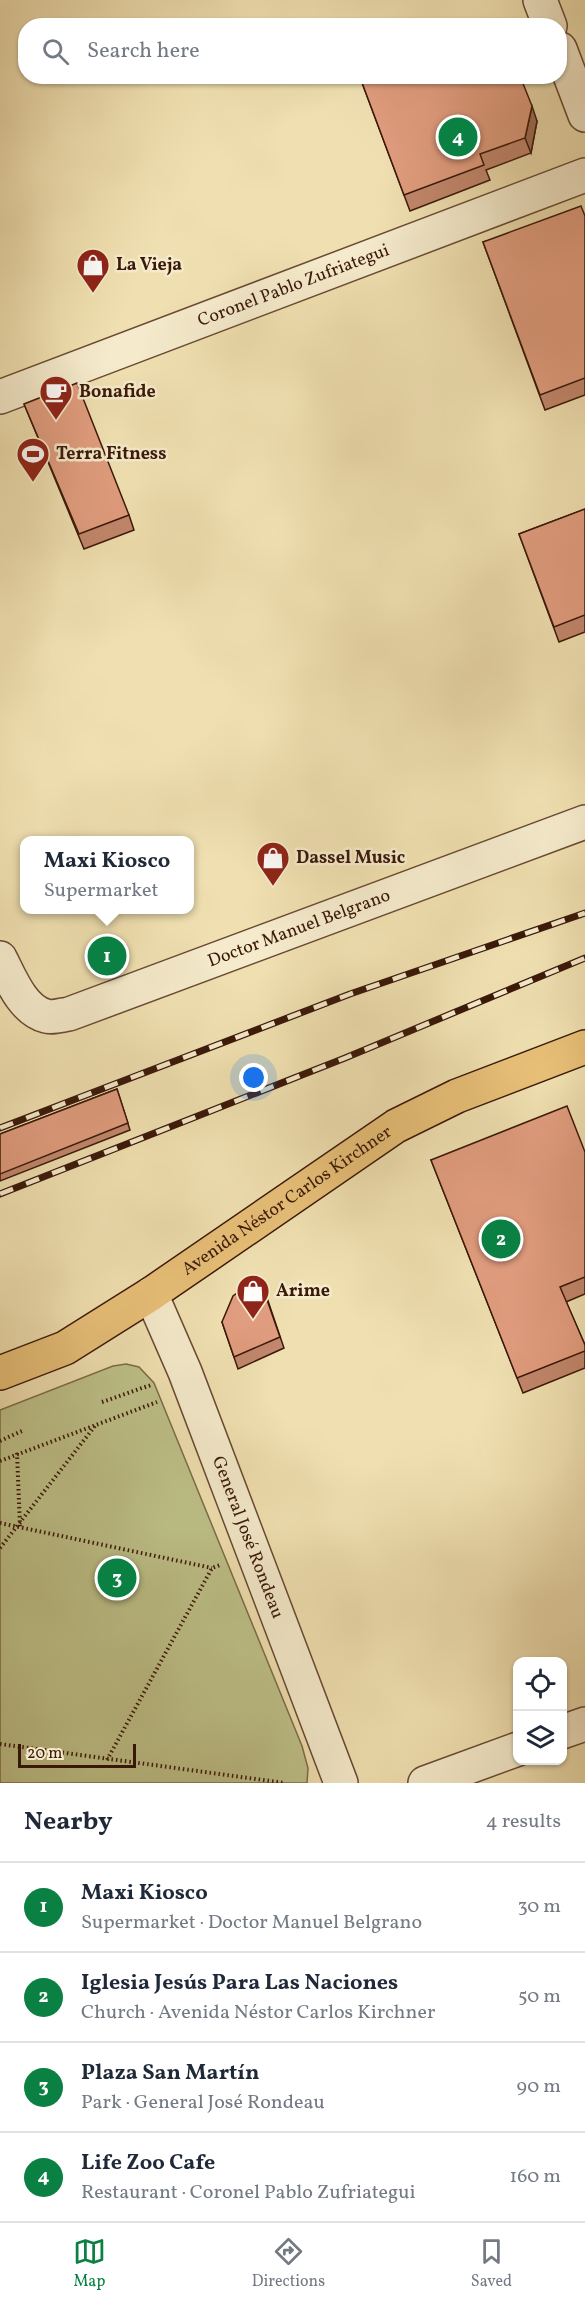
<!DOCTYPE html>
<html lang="en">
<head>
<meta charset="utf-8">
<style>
	body { margin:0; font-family:Vollkorn,serif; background:#f2f2f3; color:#1f2937 }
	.controls { position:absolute; right:18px; bottom:18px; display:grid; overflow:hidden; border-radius:12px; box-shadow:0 2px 4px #0004 }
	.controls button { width:54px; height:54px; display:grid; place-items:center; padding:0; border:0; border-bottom:2px solid #e0e1e3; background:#fff; color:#1f2937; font:30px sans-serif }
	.scale { position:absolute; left:18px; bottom:15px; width:118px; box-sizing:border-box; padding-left:6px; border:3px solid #3a1809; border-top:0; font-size:16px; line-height:21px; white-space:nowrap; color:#3a1809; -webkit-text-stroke:4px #f5ebcc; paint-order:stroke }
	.you { position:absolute; left:254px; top:1078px; width:21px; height:21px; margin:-15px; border:4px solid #fff; border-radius:50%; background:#1a73e8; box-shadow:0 0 0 9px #1a73e833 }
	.badge { display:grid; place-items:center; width:39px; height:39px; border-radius:50%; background:#0b8043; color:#fff; font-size:20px; font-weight:700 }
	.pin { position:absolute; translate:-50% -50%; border:3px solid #fff; box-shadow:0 2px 6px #0006 }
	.popup { position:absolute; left:20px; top:836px; width:174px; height:78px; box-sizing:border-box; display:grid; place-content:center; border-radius:12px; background:#fff; filter:drop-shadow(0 2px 4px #0005); font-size:20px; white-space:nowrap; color:#747a83 }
	.popup b { font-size:22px; color:#1f2937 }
	.popup::after { content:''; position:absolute; left:50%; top:100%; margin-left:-12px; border:12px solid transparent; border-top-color:#fff }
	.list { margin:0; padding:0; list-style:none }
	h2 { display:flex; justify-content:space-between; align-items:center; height:78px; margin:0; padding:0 24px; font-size:26px }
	h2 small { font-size:20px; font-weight:400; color:#747a83 }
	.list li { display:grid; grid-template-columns:39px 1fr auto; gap:18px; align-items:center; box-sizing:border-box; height:90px; padding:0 24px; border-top:2px solid #e0e1e3 }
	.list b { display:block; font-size:22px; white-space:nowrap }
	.list p { margin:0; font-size:20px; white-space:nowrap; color:#747a83 }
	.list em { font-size:20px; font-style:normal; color:#747a83 }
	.icon { flex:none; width:33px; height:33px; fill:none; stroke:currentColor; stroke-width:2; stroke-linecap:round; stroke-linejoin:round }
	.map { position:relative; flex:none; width:585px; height:1783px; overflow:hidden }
	.search { position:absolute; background:#fff; box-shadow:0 2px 4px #0004; left:18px; right:18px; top:18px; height:66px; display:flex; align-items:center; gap:15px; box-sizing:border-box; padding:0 21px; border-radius:24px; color:#747a83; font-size:22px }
	.sheet { height:438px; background:#fff }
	nav { display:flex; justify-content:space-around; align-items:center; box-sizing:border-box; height:84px; border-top:2px solid #e0e1e3; background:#fff; font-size:16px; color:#747a83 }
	nav a { display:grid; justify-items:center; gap:3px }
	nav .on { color:#0b8043 }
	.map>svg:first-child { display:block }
	.green { fill:#bec189; stroke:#7c6c49; stroke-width:1.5 }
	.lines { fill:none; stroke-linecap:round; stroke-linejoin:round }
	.street-casing { stroke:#684a33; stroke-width:36 }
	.primary-casing { stroke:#3a1809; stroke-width:36 }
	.path { stroke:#3a1809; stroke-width:4; stroke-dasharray:1.5 3; stroke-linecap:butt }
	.street { stroke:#f5ebcc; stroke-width:33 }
	.primary { stroke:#e8c078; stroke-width:33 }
	.rail-casing { stroke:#3a1809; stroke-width:7 }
	.rail { stroke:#f5ebcc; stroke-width:4.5; stroke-dasharray:14; stroke-linecap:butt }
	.wall { fill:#c2876d; stroke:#3a1809; stroke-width:1.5 }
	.shaded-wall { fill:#9e6e59; stroke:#3a1809; stroke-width:1.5 }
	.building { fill:#e19d7f; stroke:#3a1809; stroke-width:1.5 }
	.labels { text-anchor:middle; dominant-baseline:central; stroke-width:5; stroke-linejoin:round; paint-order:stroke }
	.poi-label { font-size:18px; font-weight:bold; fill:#3a1809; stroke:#f5ebcc; text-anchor:start }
	.street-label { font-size:18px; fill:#3a1809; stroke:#f5ebcc }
</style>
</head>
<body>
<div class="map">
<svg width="585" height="1783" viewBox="0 0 585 1783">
	<rect width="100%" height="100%" fill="#f0e0b1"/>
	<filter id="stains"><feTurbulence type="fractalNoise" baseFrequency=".00333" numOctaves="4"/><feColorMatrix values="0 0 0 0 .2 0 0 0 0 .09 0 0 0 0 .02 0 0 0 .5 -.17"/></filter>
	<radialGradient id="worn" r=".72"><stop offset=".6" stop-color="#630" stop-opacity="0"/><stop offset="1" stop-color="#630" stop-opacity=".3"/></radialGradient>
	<!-- green -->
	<path class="green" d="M126,1364l13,3 15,16 148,363 6,22 -1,15h-307v-373l113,-44z"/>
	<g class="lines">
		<!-- street casing -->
		<g class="street-casing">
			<g id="street">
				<path d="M540,0l10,26"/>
				<path d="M560,49l25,66"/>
				<path id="s1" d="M0,397l585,-222"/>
				<path id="s2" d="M0,958c10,19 22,52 46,58 6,2 16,-1 23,-2l516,-192"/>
				<path id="s3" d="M151,1294l34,78 156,411"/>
				<path d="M562,1732l23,-8"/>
				<path d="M425,1783l93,-34"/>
			</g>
		</g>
		<!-- primary casing -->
		<g class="primary-casing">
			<g id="primary">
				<path id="s4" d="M0,1373l65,-25 86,-54 245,-168 61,-30 128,-49"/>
			</g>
		</g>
		<!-- path -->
		<path class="path" d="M102,1402l49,-17
			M0,1441l22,-10
			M17,1453l3,74
			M0,1461l157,-59
			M0,1523l212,45
			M0,1548l95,-122
			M0,1744l285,39
			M107,1760l105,-192 8,-3"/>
		<!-- street -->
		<use href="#street" class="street"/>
		<!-- primary -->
		<use href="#primary" class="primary"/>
		<!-- rail casing -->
		<g class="rail-casing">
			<path id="rail" d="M0,1128l350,-134 235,-81
				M0,1194l345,-136 240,-100"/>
		</g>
		<!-- rail -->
		<use href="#rail" class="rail"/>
	</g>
	<!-- wall -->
	<path class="wall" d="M361,80l176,41 -6,32 -45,17 4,10 -80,31z
		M585,216v179l-40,15 -62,-168z
		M24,404l105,111 5,15 -50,19z
		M585,509v123l-26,10 -40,-108z
		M117,1089l13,41 -130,51v-47z
		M585,1152v142l-19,8 19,43v23l-62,25 -92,-233z
		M264,1289l20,59 -46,21 -16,-47z"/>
	<!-- shaded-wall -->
	<path class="shaded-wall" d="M532,106l5,15 -6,32 -6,-15z"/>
	<!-- building -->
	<path class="building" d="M371,76h149l12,30 -7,32 -45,16 4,11 -80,30 -43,-115z
		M581,206l4,10v162l-45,17 -57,-153z
		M77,383l52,132 -50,19 -55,-130z
		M585,509v106l-31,12 -35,-93z
		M117,1089l11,34 -128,51v-40z
		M567,1106l18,46v125l-25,10 25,58v6l-68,27 -86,-218z
		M259,1277l21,60 -46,20 -12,-35 11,-26z"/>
	<!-- icons -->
	<defs>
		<g id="shop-pin" transform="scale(1.725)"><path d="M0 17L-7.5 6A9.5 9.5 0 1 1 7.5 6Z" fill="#8f2418" stroke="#f5ebcc"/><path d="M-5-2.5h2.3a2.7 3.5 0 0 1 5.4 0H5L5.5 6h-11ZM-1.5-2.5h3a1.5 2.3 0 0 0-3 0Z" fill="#fff"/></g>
		<g id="cafe-pin" transform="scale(1.725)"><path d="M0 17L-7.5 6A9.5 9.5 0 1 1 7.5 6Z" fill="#8f2418" stroke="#f5ebcc"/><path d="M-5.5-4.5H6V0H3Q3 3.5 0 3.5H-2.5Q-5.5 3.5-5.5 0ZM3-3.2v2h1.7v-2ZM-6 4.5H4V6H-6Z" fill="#fff"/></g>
		<g id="stadium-pin" transform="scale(1.725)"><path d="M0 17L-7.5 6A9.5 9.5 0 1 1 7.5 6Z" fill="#8f2418" stroke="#f5ebcc"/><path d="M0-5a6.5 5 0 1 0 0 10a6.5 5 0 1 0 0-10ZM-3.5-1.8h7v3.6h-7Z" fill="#fff"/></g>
	</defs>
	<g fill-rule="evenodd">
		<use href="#shop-pin" x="93" y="265"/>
		<use href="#cafe-pin" x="56" y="392"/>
		<use href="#stadium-pin" x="33" y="454"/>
		<use href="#shop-pin" x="273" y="858"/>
		<use href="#shop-pin" x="253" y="1291"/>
	</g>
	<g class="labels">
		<!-- poi labels -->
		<g class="poi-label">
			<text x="116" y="265">La Vieja</text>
			<text x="79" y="392">Bonafide</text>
			<text x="56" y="454">Terra Fitness</text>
			<text x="296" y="858">Dassel Music</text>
			<text x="276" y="1291">Arime</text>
		</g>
		<!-- street labels -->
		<g class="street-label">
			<text stroke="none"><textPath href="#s1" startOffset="314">Coronel Pablo Zufriategui</textPath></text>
			<text stroke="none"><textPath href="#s2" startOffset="345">Doctor Manuel Belgrano</textPath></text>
			<text stroke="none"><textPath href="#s4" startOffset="336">Avenida Néstor Carlos Kirchner</textPath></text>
			<text stroke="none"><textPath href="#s3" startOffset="262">General José Rondeau</textPath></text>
		</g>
	</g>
	<rect width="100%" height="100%" filter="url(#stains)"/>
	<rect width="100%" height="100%" fill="url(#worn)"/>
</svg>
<div class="controls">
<button><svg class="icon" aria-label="locate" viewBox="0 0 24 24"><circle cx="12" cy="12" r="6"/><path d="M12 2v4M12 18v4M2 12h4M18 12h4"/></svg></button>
<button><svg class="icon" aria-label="layers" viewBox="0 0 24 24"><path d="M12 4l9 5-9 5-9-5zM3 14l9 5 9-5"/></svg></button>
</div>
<div class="scale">20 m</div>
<div class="you"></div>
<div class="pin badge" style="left:107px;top:956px">1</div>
<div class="popup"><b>Maxi Kiosco</b>Supermarket</div>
<div class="pin badge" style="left:501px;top:1239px">2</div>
<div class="pin badge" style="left:117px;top:1578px">3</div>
<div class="pin badge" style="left:458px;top:137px">4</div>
<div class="search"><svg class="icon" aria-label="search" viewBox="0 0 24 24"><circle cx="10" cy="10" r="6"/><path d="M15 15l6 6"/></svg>Search here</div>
</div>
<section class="sheet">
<h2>Nearby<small>4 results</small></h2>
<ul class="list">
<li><span class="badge">1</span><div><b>Maxi Kiosco</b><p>Supermarket · Doctor Manuel Belgrano</p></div><em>30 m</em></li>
<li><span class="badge">2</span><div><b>Iglesia Jesús Para Las Naciones</b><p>Church · Avenida Néstor Carlos Kirchner</p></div><em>50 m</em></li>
<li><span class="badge">3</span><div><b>Plaza San Martín</b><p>Park · General José Rondeau</p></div><em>90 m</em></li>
<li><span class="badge">4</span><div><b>Life Zoo Cafe</b><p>Restaurant · Coronel Pablo Zufriategui</p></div><em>160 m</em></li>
</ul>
</section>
<nav>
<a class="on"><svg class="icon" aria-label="map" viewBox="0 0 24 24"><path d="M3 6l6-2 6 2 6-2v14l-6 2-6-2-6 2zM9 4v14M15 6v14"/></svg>Map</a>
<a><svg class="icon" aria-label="directions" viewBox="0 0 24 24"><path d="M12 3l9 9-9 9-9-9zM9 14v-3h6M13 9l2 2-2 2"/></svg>Directions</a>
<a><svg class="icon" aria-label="saved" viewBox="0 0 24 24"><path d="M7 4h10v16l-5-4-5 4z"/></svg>Saved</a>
</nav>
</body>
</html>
